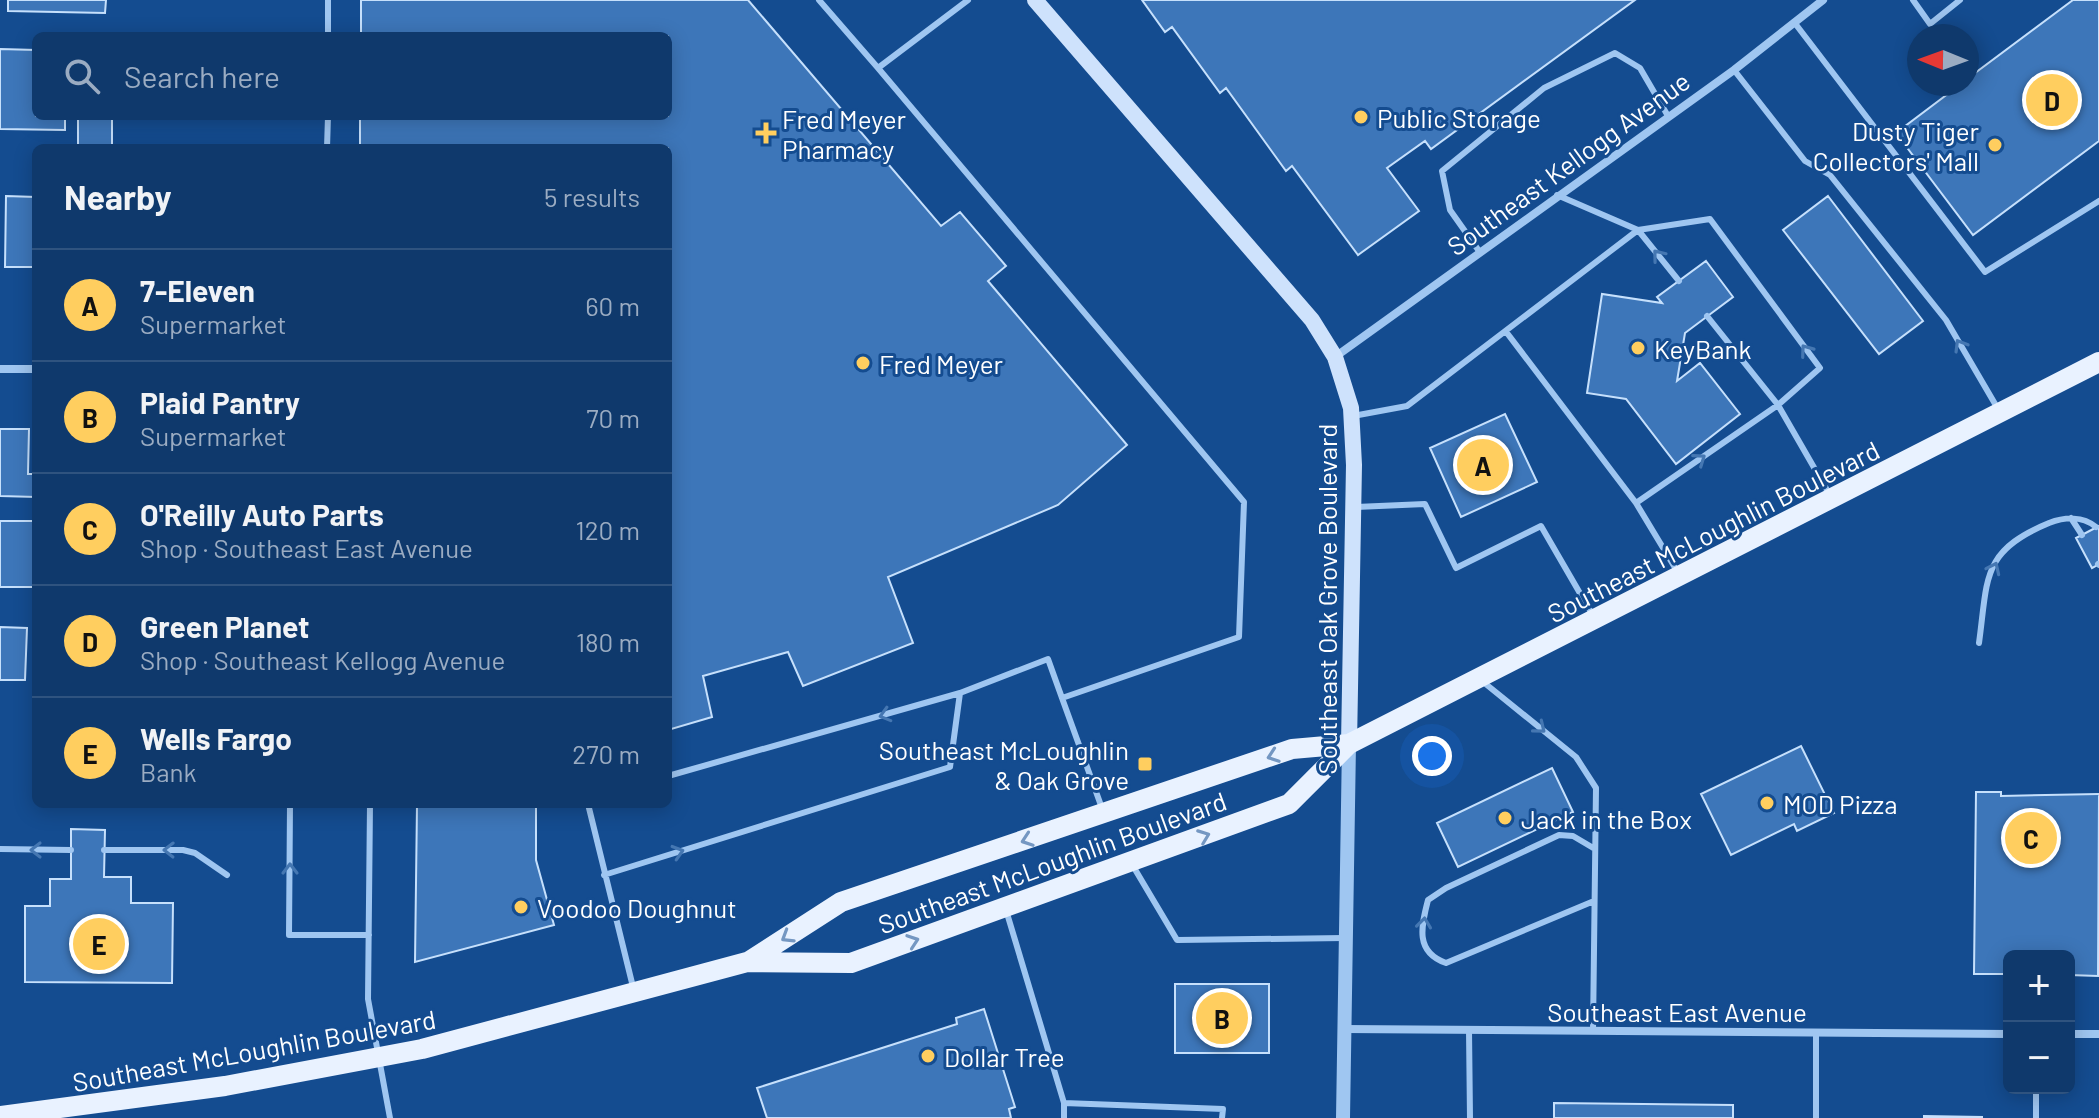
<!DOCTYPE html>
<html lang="en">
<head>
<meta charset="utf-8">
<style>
	body { margin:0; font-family:Barlow,sans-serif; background:#1d4474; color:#f1f3f6 }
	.controls { position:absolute; right:24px; bottom:24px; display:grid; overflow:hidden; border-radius:12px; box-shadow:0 4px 20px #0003 }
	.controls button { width:72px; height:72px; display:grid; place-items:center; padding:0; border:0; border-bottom:2px solid #2f537f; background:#0f396c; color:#f1f3f6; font:40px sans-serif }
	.compass { position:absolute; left:1907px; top:24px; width:72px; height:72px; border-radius:50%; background:#0f396c; box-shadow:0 4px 20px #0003; rotate:271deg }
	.you { position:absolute; left:1432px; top:756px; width:28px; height:28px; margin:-20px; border:6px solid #fff; border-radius:50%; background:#1a73e8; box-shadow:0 0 0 12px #1a73e833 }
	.badge { display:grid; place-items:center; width:52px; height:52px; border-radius:50%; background:#ffce5f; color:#111; font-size:26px; font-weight:700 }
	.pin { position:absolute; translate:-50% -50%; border:4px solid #fff; box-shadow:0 2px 8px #0006 }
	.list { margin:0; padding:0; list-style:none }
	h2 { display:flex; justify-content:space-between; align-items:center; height:104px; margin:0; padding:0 32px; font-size:34px }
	h2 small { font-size:26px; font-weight:400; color:#9bacc2 }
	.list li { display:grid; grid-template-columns:52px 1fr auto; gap:24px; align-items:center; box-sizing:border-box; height:112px; padding:0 32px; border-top:2px solid #2f537f }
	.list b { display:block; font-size:30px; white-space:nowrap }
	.list p { margin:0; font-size:26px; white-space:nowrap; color:#9bacc2 }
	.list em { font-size:26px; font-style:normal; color:#9bacc2 }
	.icon { flex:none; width:44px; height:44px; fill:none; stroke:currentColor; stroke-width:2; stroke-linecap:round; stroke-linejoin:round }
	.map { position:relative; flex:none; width:2099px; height:1118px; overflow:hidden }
	.search { position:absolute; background:#0f396c; box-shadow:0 4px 20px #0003; left:32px; top:32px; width:640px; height:88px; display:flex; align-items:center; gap:20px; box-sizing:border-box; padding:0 28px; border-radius:12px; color:#9bacc2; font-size:30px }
	.panel { position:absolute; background:#0f396c; box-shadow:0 4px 20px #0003; left:32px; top:144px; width:640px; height:664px; border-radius:12px }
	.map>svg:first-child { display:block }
	.building { fill:#3d76b9; stroke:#c6e0fc; stroke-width:2 }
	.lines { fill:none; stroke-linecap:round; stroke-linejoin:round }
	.service { stroke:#9fc6f1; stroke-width:6 }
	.minor { stroke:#9fc6f1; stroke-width:8 }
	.tertiary { stroke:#9fc6f1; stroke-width:14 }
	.secondary { stroke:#cee2fc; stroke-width:16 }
	.primary { stroke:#e9f2ff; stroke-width:20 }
	.oneway { stroke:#4577b2 }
	.oneway2 { stroke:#7497c2 }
	.poi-dot { fill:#ffce5f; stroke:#144c90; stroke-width:3 }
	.labels { text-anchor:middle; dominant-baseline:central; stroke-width:6; stroke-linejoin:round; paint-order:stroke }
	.poi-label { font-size:26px; fill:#fff; stroke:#144c90; text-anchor:start }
	.street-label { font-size:26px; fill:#fff; stroke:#144c90 }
</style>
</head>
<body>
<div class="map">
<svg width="2099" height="1118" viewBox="0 0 2099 1118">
	<rect width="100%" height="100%" fill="#144c90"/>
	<!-- building -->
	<path class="building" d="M8,0h98l-1,13 -97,-2z
		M361,0h387l193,226 19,-14 46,54 -18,15 139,164 -69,60 -170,72 25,66 -110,43 -15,-34 -85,24 9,41 -44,13v-582h-308v-32h308v-80h-307z
		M1142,0h493l-204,149 -6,-8 -38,27 32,43 -61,44 -66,-89 -6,5 -60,-83 -6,5 -48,-66 -7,5z
		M2073,0h26v141l-126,94 -77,-102 65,-49h6v-5z
		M0,49l36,1v66h29v14l-65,-1z
		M78,116l34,1v31h-34z
		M6,196l30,1v70h-31z
		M1828,196l95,125 -44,33 -96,-124z
		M1706,261l27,36 -48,36 -8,48 23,-18 40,51 -64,50 -50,-65 -39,-6 15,-99 60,9 -5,-6z
		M1505,414l32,68 -76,35 -31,-69z
		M0,429h29l-1,45h8v23l-36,-1z
		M0,521h36v66h-36z
		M2099,526v38l-7,4 -16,-30z
		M0,627l27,1 -2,52h-25z
		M1801,746l33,67 -37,18 -3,-7 -63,31 -30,-61z
		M1552,768l21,44 -115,55 -21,-44z
		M1976,792h25v4l98,-2 -1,182 -29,-1v-19h-60v18h-35z
		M417,804h119v56l18,65 -139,37z
		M71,829l34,1 -1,47h27v26h42l-1,80 -147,-1v-76h25v-27h21z
		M1175,984h94v69h-94z
		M984,1009l31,98 -6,2 2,9h-244l-10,-30 200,-64 -1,-6z
		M1554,1103l179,2v13h-179z
		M1924,1116l58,1v1h-58z"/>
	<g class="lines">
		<!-- service -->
		<path class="service" d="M819,0l59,68
			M968,0l-90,68 366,434 -5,135 -177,61 41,113
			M1913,0l17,24 30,-24
			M1794,22l191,250 114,-71
			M328,36v-36
			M1734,70l71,91 25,14 116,145 52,89
			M327,148l1,-32
			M1557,195l81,35 41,51
			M1479,251l-29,-41 -8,-39 102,-83 71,-35 25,15 28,48
			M1707,316l71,89 53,92
			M1507,333l129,170 41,68
			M1353,416l54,-10 231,-176 72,-11 110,149 -42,37 -142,98
			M1356,507l69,-3 31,64 85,-42 51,88
			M2071,518l11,17
			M2098,564l1,1
			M1979,643c9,-65 2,-92 70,-120 16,-6 34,-7 47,4
			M1482,681l94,76 20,31 -3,243
			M668,776l292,-83 88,-34 14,39
			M290,804l-1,131h80
			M370,804l-2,195 22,119
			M588,804l45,183
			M0,849l71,1
			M104,850h79l12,3 32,22
			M1133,866l44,74 167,-2
			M604,875l346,-108 10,-74
			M1594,901l-148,62c-31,-11 -25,-36 -18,-63l18,-12 113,-53 14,1 22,13
			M1006,910l58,193v15
			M1469,1030l1,88
			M1064,1103l159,6 -1,9
			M1816,1118v-86
			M2036,1118v-30"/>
		<!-- minor -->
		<path class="minor" d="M1335,357l399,-287 89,-70
			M0,369h36
			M1344,1029l665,5
			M2069,1034h30"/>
		<!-- tertiary -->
		<path class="tertiary" d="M1343,1118l6,-374"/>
		<!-- secondary -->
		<path class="secondary" d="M1035,0l277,320 23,37 16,51 3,57 -5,279"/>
		<!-- primary -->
		<path class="primary" d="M748,962l93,-60 451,-153 57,-5
			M0,1116l225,-30 197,-37 325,-87 104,1 438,-159 60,-60 750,-382"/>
	</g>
	<!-- one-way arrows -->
	<defs><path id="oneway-chevron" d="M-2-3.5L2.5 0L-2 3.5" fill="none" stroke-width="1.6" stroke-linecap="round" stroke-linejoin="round" transform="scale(2)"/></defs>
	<g class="oneway">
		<use href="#oneway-chevron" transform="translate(1658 255) rotate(-129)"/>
		<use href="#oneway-chevron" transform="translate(1960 345) rotate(-121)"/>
		<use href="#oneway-chevron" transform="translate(1806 350) rotate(-126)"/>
		<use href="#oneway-chevron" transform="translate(1700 459) rotate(-35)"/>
		<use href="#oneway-chevron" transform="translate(1994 568) rotate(-65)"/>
		<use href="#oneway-chevron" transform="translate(885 715) rotate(164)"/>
		<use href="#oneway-chevron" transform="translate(1540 728) rotate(39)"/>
		<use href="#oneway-chevron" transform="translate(36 850) rotate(-180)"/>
		<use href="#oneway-chevron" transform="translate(169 850) rotate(-179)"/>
		<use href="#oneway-chevron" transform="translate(678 852) rotate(-17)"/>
		<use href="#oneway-chevron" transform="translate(290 869) rotate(-90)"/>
		<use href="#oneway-chevron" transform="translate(1424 923) rotate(-83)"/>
	</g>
	<g class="oneway2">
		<use href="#oneway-chevron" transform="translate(1273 756) rotate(161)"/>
		<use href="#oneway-chevron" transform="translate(1204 836) rotate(-21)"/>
		<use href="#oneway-chevron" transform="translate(1027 840) rotate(161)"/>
		<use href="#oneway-chevron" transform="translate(787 937) rotate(148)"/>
		<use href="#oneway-chevron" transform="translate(913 941) rotate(-19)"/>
	</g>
	<!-- markers -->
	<g class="poi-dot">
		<circle cx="1361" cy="117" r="8"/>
		<path d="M762 121h8v8h8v8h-8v8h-8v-8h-8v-8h8z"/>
		<circle cx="1995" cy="145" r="8"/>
		<circle cx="1638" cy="348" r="8"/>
		<circle cx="863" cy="363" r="8"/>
		<rect x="1137" y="756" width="16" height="16" rx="4"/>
		<circle cx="1767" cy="803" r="8"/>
		<circle cx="1505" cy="818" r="8"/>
		<circle cx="521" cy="907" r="8"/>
		<circle cx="928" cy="1056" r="8"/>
	</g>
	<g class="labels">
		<!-- poi labels -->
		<g class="poi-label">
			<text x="1377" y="117">Public Storage</text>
			<text x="782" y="118">Fred Meyer<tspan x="782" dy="30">Pharmacy</tspan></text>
			<text x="1979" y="130" text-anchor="end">Dusty Tiger<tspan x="1979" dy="30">Collectors' Mall</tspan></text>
			<text x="1654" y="348">KeyBank</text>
			<text x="879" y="363">Fred Meyer</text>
			<text x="1129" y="749" text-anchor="end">Southeast McLoughlin<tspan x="1129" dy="30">&amp; Oak Grove</tspan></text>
			<text x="1783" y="803">MOD Pizza</text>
			<text x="1521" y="818">Jack in the Box</text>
			<text x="537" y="907">Voodoo Doughnut</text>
			<text x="944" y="1056">Dollar Tree</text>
		</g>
		<!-- street labels -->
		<g class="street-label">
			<text transform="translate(1568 163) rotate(-36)">Southeast Kellogg Avenue</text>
			<text transform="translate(1713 531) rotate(-27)">Southeast McLoughlin Boulevard</text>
			<text transform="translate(1326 599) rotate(-90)">Southeast Oak Grove Boulevard</text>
			<text transform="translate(1052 862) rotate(-20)">Southeast McLoughlin Boulevard</text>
			<text x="1677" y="1011">Southeast East Avenue</text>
			<text transform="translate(254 1050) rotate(-10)">Southeast McLoughlin Boulevard</text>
		</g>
	</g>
</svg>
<div class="controls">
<button>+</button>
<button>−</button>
</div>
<svg class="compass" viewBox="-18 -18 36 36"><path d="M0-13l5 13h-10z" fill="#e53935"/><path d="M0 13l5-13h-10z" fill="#9bacc2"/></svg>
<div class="you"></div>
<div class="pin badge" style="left:1483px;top:465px">A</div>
<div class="pin badge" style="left:1222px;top:1018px">B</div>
<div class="pin badge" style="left:2031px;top:838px">C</div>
<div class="pin badge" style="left:2052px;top:100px">D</div>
<div class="pin badge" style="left:99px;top:944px">E</div>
<div class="search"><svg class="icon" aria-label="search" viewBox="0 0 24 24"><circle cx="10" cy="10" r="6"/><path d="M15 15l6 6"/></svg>Search here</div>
<section class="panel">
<h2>Nearby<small>5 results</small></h2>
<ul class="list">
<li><span class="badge">A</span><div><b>7-Eleven</b><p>Supermarket</p></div><em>60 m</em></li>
<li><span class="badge">B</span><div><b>Plaid Pantry</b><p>Supermarket</p></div><em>70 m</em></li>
<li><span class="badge">C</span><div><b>O'Reilly Auto Parts</b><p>Shop · Southeast East Avenue</p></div><em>120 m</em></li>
<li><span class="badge">D</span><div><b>Green Planet</b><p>Shop · Southeast Kellogg Avenue</p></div><em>180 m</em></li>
<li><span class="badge">E</span><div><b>Wells Fargo</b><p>Bank</p></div><em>270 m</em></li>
</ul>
</section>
</div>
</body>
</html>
